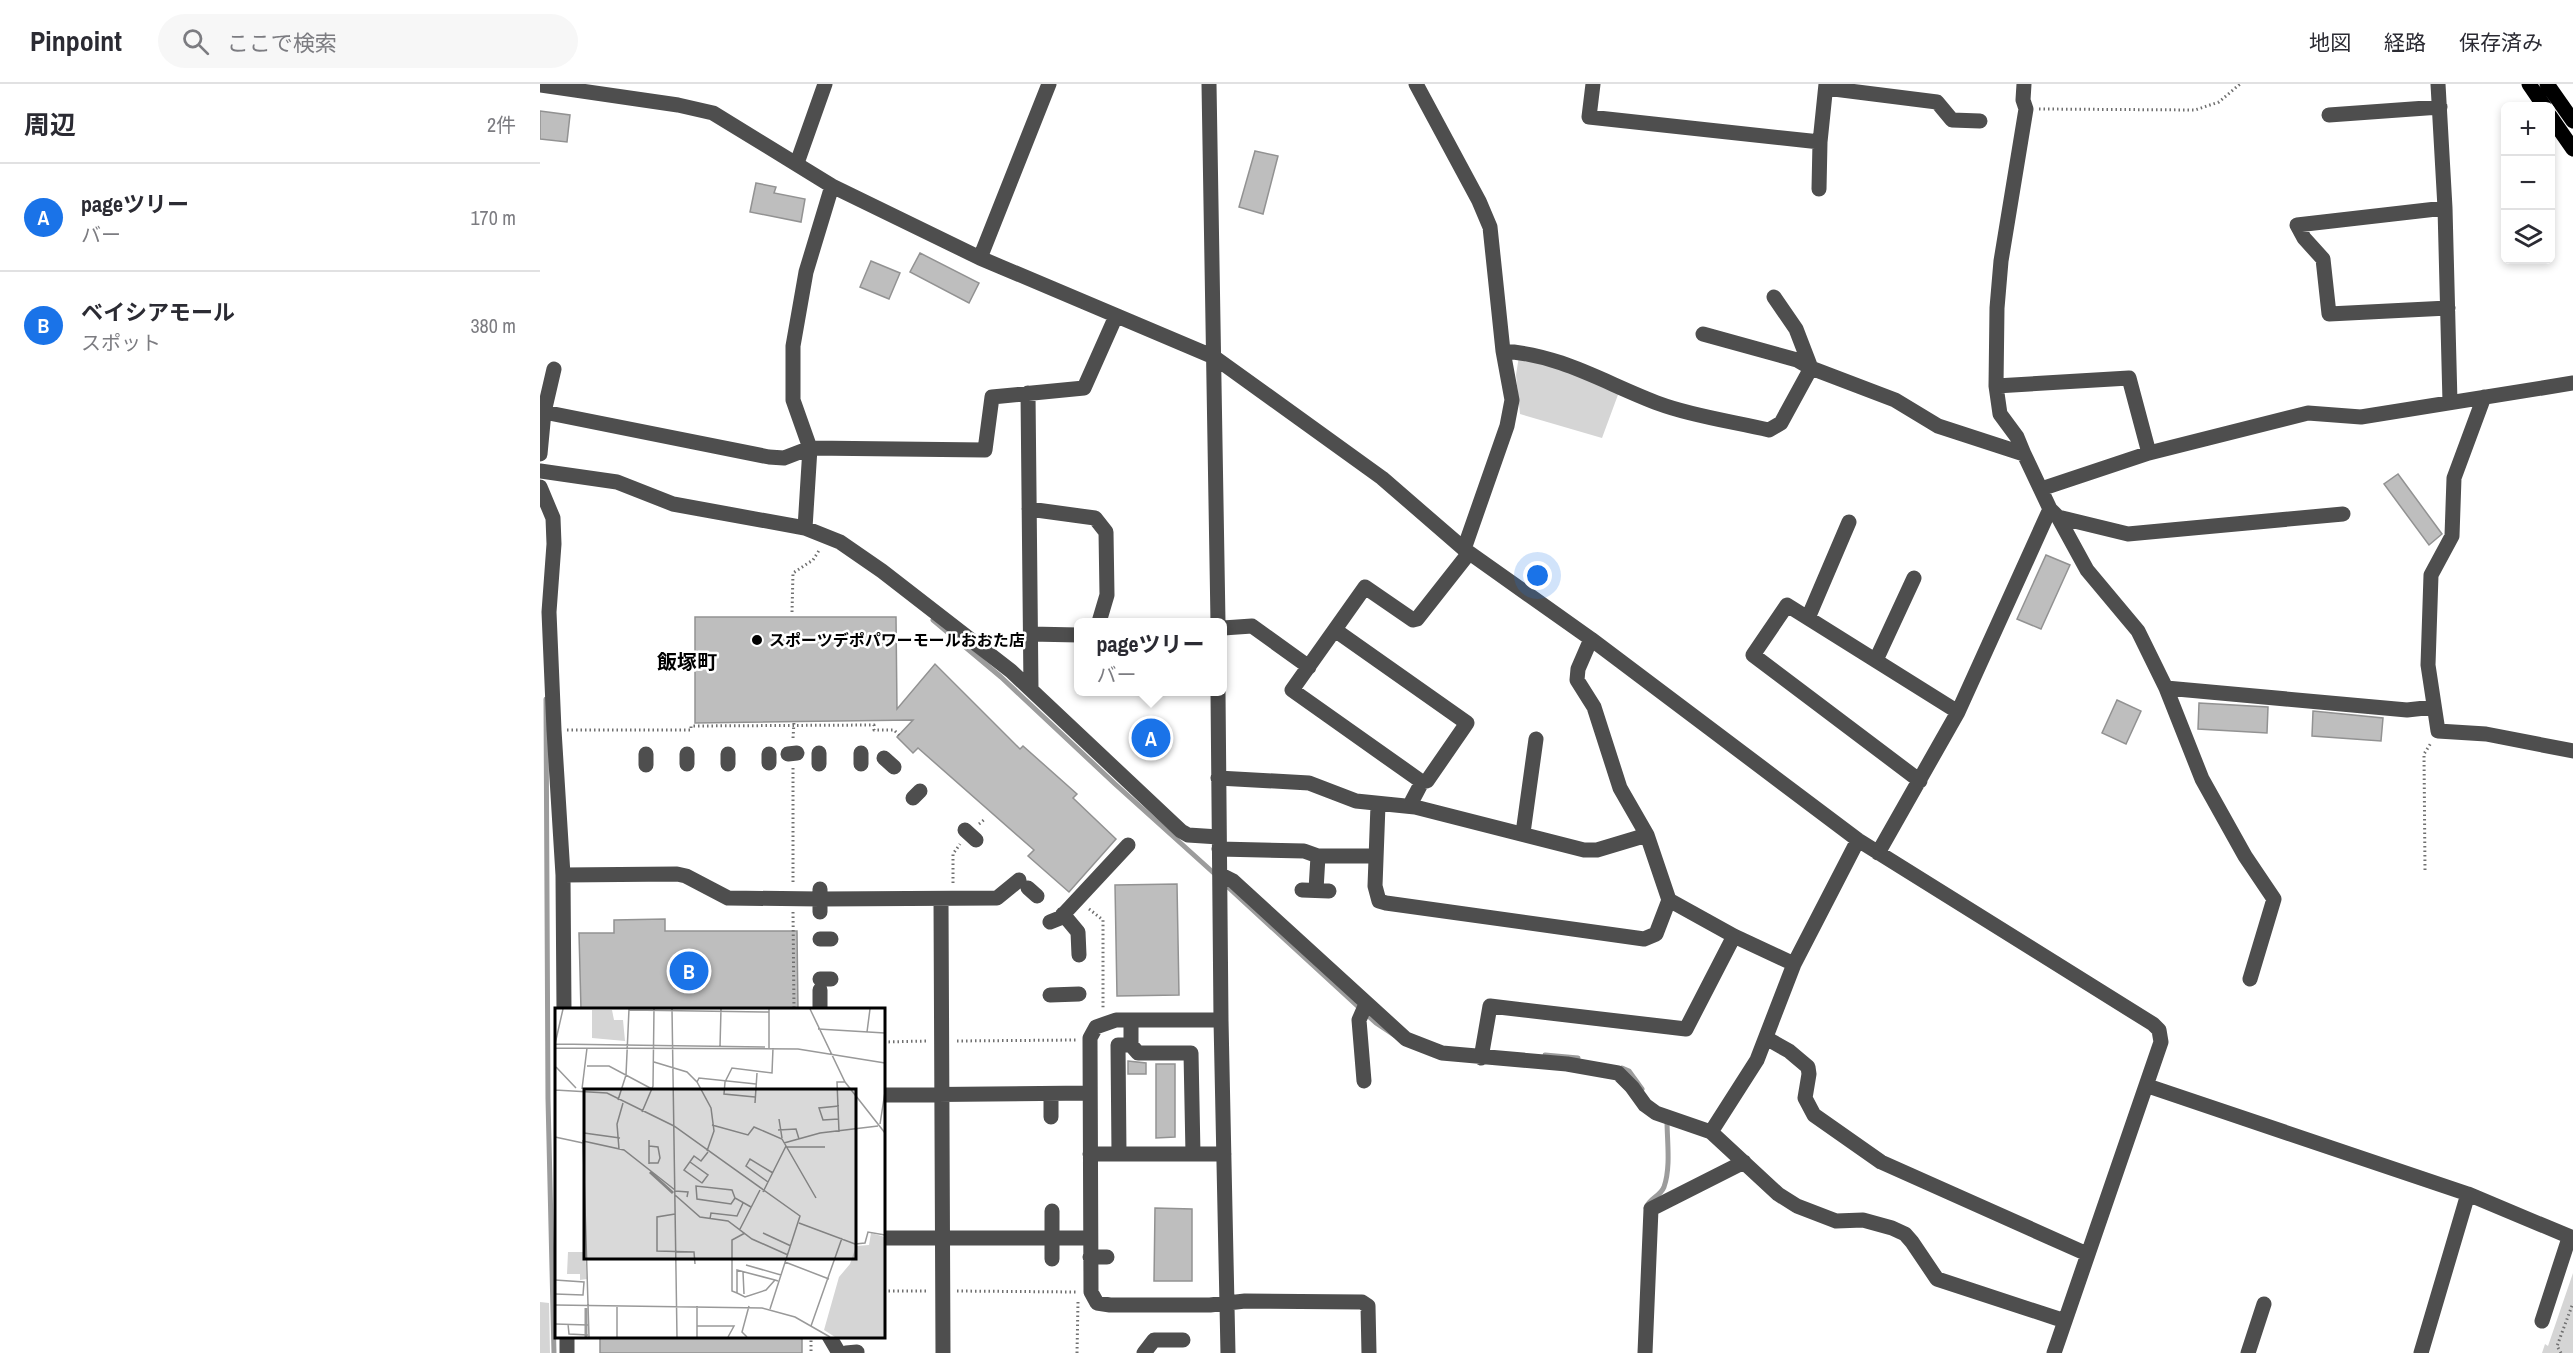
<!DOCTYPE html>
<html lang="ja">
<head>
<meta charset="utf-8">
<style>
	body { margin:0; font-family:"Archivo Narrow","Noto Sans JP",sans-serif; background:#f7f7f7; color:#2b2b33 }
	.controls { position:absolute; right:18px; top:18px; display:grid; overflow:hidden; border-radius:9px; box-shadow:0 3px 9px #0003 }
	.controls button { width:54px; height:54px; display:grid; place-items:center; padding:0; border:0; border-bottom:2px solid #e1e1e2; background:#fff; color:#2b2b33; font:30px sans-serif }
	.you { position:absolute; left:998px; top:492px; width:21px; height:21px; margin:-15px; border:4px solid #fff; border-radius:50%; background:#1a73e8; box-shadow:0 0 0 9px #1a73e833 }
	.badge { display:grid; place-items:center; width:39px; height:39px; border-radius:50%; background:#1a73e8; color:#fff; font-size:20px; font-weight:700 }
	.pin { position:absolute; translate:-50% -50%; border:3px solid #fff; box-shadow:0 2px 6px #0006 }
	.popup { position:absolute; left:534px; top:534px; width:153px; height:78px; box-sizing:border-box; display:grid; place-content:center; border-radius:9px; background:#fff; filter:drop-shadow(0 2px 4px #0005); font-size:20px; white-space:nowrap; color:#7c7c81 }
	.popup b { font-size:22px; color:#2b2b33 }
	.popup::after { content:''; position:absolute; left:50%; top:100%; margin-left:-12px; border:12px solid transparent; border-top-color:#fff }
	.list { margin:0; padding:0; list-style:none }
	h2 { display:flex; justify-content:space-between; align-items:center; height:78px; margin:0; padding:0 24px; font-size:26px }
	h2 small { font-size:20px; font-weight:400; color:#7c7c81 }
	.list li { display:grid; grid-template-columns:39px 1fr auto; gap:18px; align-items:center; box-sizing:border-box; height:108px; padding:0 24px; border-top:2px solid #e1e1e2 }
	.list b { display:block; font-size:22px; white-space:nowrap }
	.list p { margin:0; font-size:20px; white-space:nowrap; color:#7c7c81 }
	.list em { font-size:20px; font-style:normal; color:#7c7c81 }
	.icon { flex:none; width:33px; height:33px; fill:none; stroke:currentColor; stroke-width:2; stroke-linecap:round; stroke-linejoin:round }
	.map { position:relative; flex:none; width:2033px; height:1269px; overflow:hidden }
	header { display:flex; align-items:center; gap:36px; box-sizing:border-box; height:84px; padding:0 30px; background:#fff; border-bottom:2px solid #e1e1e2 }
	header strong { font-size:28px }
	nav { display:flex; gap:33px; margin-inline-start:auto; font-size:21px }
	.search { width:420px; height:54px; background:#f7f7f7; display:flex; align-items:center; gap:15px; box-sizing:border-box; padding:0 21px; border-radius:33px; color:#7c7c81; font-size:22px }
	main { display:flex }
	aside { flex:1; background:#fff }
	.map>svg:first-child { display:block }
	.green { fill:#d5d5d5 }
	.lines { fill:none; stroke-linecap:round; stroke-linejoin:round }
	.stream { stroke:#9c9c9c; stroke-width:5 }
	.building { fill:#bebebe; stroke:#929292; stroke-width:1.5 }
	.path { stroke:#707070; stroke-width:3; stroke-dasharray:1.5 3; stroke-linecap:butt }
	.minor { stroke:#4e4e4e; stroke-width:15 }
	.major { stroke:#000; stroke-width:15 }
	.poi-dot { fill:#000; stroke:#fff; stroke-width:2 }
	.labels { text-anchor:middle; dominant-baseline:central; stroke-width:5; stroke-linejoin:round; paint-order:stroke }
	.poi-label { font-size:16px; font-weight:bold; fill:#000; stroke:#fff; text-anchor:start }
	.quarter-label { font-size:20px; font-weight:bold; fill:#000; stroke:#fff }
	.inset-river { fill:none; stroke:#9c9c9c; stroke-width:3 }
	.inset-road { fill:none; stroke:#999; stroke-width:1.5 }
	.view { fill:#000; fill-opacity:0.15; stroke:#000; stroke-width:3 }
	.inset-edge { fill:none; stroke:#000; stroke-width:3 }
</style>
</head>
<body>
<header>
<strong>Pinpoint</strong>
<div class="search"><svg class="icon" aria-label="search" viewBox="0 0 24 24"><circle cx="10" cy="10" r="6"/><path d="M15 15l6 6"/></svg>ここで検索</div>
<nav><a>地図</a><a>経路</a><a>保存済み</a></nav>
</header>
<main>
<aside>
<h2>周辺<small>2件</small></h2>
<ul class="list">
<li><span class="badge">A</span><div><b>pageツリー</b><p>バー</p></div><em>170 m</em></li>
<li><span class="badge">B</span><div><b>ベイシアモール</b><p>スポット</p></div><em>380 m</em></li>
</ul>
</aside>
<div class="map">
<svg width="2033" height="1269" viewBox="0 0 2033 1269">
	<rect width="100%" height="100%" fill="#fff"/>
	<!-- green -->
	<path class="green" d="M979,272l14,1 86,35 -17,46 -82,-24 -4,-39z
		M2033,1189v80h-31l3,-9 3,2z
		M0,1218l9,1 1,50h-10z"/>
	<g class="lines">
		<!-- stream -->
		<path class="stream" d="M393,536l68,57 114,107 101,91
			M6,615l2,400 6,254
			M689,804l147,135 18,12
			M1005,971l33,3
			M1082,984l7,3 13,18
			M1106,1124c3,-10 14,-11 18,-21 7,-20 3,-46 3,-67"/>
	</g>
	<!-- building -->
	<path class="building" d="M0,27l30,4 -3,27 -27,-3z
		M715,67l23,5 -15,58 -24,-7z
		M216,99l20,4 -2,6 31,6 -4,23 -51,-10z
		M380,169l59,30 -10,20 -59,-31z
		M331,177l29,12 -11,26 -29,-12z
		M1858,390l44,60 -13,11 -45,-61z
		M1506,471l24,10 -29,64 -24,-10z
		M155,533h201l1,92 38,-45 85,85 3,-3 54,48 -4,4 43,41 -47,53 -41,-36 6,-6 -116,-102 -5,5 -16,-16 16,-17 -218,3z
		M1577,616l24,11 -15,33 -24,-11z
		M1659,619l69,4 -1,26 -69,-4z
		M1773,627l70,7 -2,23 -69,-5z
		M637,800l2,111 -62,1 -2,-111z
		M125,835v12h132l1,79h-217l-2,-77h35v-13z
		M588,977l18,2v11h-18z
		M616,980h19v73l-19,1z
		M615,1124l37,1v72h-38z
		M60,1252h202v17h-202z"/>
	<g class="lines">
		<!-- path -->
		<path class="path" d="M1499,25l156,1 24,-8 21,-18
			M252,528l1,-39 20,-13 7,-11
			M27,646h124v-4l183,-1v5h20l5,5
			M253,654l1,-16
			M253,684v117
			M439,740l6,-5
			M1885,786l-1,-116 7,-11
			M413,799v-29l7,-10
			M549,825l14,11v89
			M253,828l1,98
			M417,957l119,-1
			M344,958l43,-1
			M344,1207h43
			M417,1207l120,1
			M271,1252v17
			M537,1269l1,-51
			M2021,1269l-4,-7 16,-43"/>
		<!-- minor -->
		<path class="minor" d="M669,0l9,538
			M876,0l63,117 11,26 13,124 9,49 -5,26 -43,123
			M1053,0l-4,33 231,25
			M1898,0l7,124 5,194
			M0,1l138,20 35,8 119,73 148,72 234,99 168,121 82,71 127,90 267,201 295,184 6,6 2,12 -107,311
			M1286,4l111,14 15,18 28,1
			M1789,31l111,-8
			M257,79l28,-79
			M1279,105l1,-47 6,-58
			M1905,124l-148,17 7,13 19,21 6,55 119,-6
			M440,174l69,-174
			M1234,213l22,32 15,39
			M1163,250l94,26 14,8
			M963,267c60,4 103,33 157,53 32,12 75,18 109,26l12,-7 30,-55 84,32 43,26 86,28 26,55 8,8 29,53 51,61 28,57 36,91 43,77 29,43 -24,80
			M1456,302l133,-8 20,75
			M488,309l3,296
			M1944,313l-30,81 -2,58 -21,39 -3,90 10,66 48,3 87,17
			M4,328l225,45 15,1 26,-10 175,2 7,-53 92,-9 32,-72
			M0,370l4,-42 10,-43
			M1484,370l-7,-17 -17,-23 -4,-28 1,-78 4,-47 25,-152 -3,-9 1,-16
			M0,387l77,11 56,22 132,24 35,14 42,29 129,100 170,160 7,4 31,2
			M0,403l13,31 1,26 -5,68 5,118 9,145 1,135
			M1501,405l108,-36 159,-40 53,4 212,-34
			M489,425l66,9 11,14 1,63 -8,27
			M1518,433l70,17 215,-20
			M265,444l5,-80 -17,-48v-54l13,-74 26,-86
			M1268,534l41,-96
			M683,544l29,-2 57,41
			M795,546l132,93 -40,58 -5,1 -10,19 3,6
			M490,550l49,1
			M1051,555l-13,30 -1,11 17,27 26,81 27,47 22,65 65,36 60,28
			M1336,576l38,-82
			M1626,604l241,22 27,-3
			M678,608l3,328 7,333
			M279,669v11
			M321,669v11
			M106,670v11
			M147,670v10
			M188,670v10
			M229,670v9
			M248,670l9,-1
			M344,674l10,9
			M678,694l91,5 47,18 59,6 169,43h13l50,-15
			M1380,697l-167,-126 34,-50 171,107
			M882,698l-130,-92 73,-103 48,33 4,-1 52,-66
			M373,714l7,-7
			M838,721l-3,81 4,15 7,2 258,36 12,-5 13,-34
			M425,746l11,10
			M983,749l13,-94
			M679,765l85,2 14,5 -2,34
			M1338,769l80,-141 92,-203
			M778,772h57
			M23,791l114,-1 9,2 42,22 92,1v13
			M681,791l12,6 173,158 36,14 125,11 51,9 14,14 13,18 11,8 55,19 67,62 19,12 39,15 27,-1 29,8 13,6 7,8 25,37 128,42
			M488,804l9,8
			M280,805v10l177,-1 22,-18
			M762,806l27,1
			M401,815l2,454
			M523,830l15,18 1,23
			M510,838l10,-4 68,-73
			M280,855h11
			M280,895h11
			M280,906v20
			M510,911l29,-1
			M681,936h-105l-20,7 -6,11 1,254 6,11 13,2h100l35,-4 117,1 6,4 1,47
			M1226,954l23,13 19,16 1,7 -4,24 9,17 67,47 206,92
			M591,961l7,8h53l2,101
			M941,974l9,-52 196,23 48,-93
			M824,997l-5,-61 7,-16
			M1608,1002l320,108 105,44
			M344,1011l206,-2
			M511,1011v22
			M1171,1048l46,-72 37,-96 64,-124
			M550,1070h134
			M579,1070l-1,-109h13v-25
			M512,1127v48
			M344,1154h206
			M550,1173h17
			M2002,1237l27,-83
			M27,1252v17
			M289,1252l10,17
			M306,1269l11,-1
			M604,1269l10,-13h29
			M1105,1269l6,-144 93,-47
			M1708,1269l16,-49
			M1881,1269l47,-159"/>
		<!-- major -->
		<path class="major" d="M1989,0l15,22
			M2007,0l26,37
			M2010,32l23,33"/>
	</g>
	<!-- markers -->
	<circle class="poi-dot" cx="217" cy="556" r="6"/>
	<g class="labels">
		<!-- poi labels -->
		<g class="poi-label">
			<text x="229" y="556">スポーツデポパワーモールおおた店</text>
		</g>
		<!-- quarter labels -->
		<g class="quarter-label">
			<text x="147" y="577">飯塚町</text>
		</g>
	</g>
	<!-- overview -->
	<g transform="translate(15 924)">
		<rect width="330" height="330" fill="#fff"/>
		<path d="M37,2h20l2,10h9l2,21 -33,-3zM316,225l14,4v100h-50l-11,-7 15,-53 11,-13 6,-18 13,-1zM13,244h17l2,27 -7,1v-6h-13z" fill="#d5d5d5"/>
		<path class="inset-river" d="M95,164l23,21M31,329v-29"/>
		<path class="inset-road" d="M117,1l5,328M255,1l35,73 40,51M74,2l140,2M263,21l67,4M312,24l3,-23M0,36l210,3M165,39l1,-38M0,40l243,1 87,14M214,40v-39M99,54l33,10 10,10 14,26 3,23 -7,20M32,58h22l43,23M1,59l20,21M142,74l2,-4 57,6M27,81l5,-41M0,82l52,3 67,33 126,90 -30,93M200,89l-31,-3 1,-12 7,-14 40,5 1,-25M63,92l8,-25 3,-66M200,95l2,-30M0,98v-62l8,-35M284,98l-20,2 4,12 16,-1M87,104l11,-26 1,-77M224,111l3,19M325,116l5,-32M157,117l36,10 6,-8 28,12 34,59M223,122l18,-1 3,10M284,124l-2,-50h8M29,125l36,5M0,129l28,6M94,132v24M229,135l36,-10 58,-7M94,138l9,1 2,11 -2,5h-9M232,139h38M64,141l-2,-25 6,-21M135,154l18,13 -6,8M213,174l-22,-16 4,-7 23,14M147,175l-18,-13 10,-14 7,5 7,-9M120,183l13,1 -1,5M208,184l23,-46M120,187l25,22 28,4 24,18 36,16M180,190l-4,6 -34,-5 -1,-13 36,4 3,8 16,9M120,206l-18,3v34l37,1 1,12M155,211l1,-6 26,3 6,-13M244,215l56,21 10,-1 3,-11 17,3M185,221l20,-39M208,225l28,13M230,254l44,17M191,257l35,10M188,264l1,22M0,272l29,2 -1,13 -28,-1M220,272l-9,10 -21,7 -8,-4v-23l15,4 23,6 3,1M182,285l-5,-2v-51l13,-7M0,297l207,3 33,9 35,20M142,298v31M0,316l33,1M13,316l1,10 19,1M142,318h37l-6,11M256,318l31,-88M34,329l-6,-196 41,9 51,40M62,329v-31M192,329l-5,-5 7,-26"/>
		<path class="view" d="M29,81h272v170h-272z"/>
		<rect width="330" height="330" class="inset-edge"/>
	</g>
</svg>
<div class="controls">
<button>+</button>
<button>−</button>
<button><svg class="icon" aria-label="layers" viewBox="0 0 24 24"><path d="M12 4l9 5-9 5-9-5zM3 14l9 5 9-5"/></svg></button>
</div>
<div class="you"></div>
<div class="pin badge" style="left:611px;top:654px">A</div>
<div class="popup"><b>pageツリー</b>バー</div>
<div class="pin badge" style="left:149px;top:887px">B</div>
</div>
</main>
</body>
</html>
